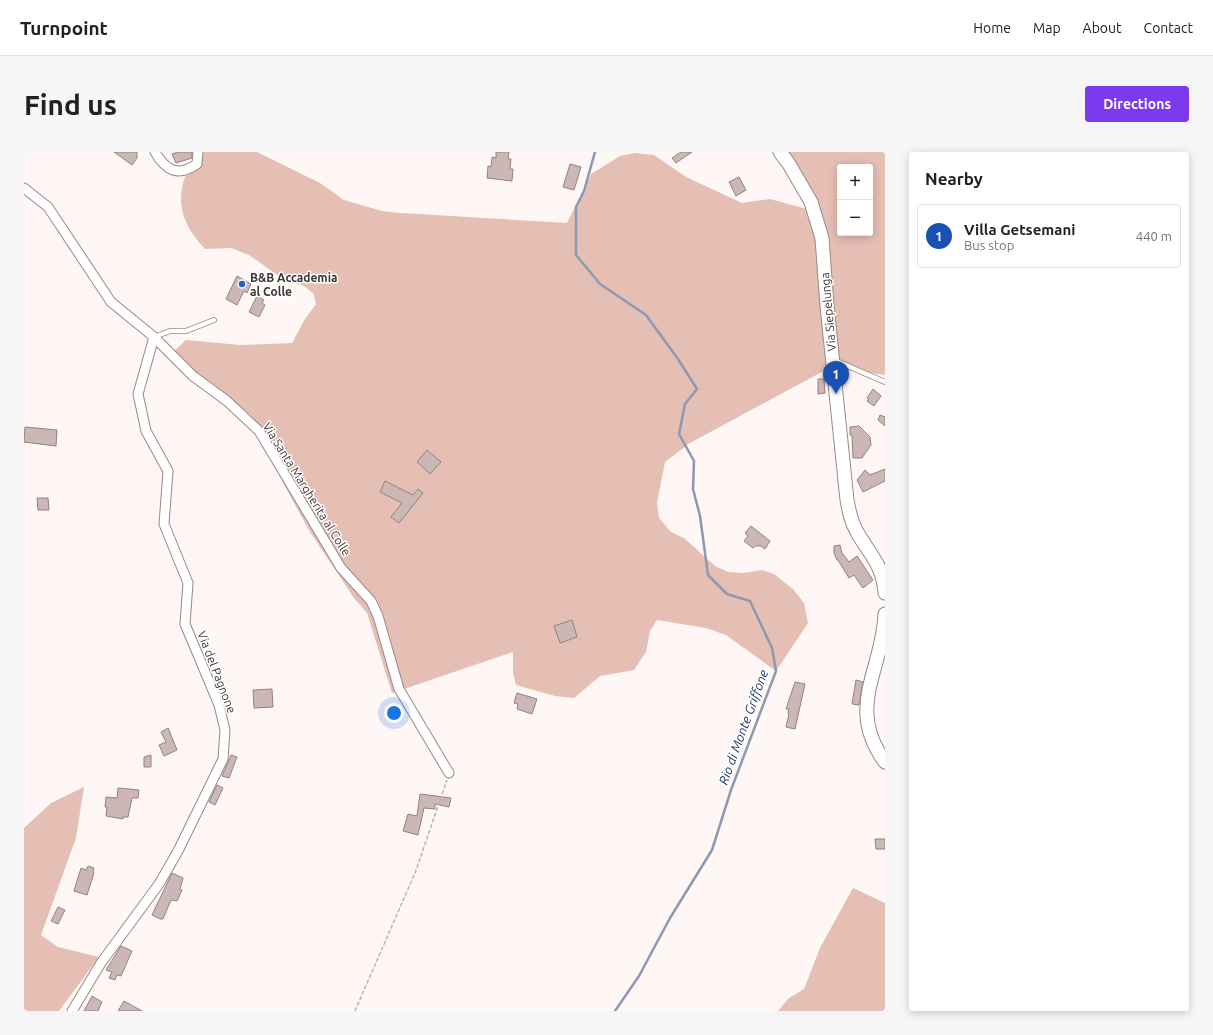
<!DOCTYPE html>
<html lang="en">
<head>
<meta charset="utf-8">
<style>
	body { margin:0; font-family:Ubuntu,sans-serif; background:#f6f6f6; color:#202124 }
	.controls { position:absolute; right:12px; top:12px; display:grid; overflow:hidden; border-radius:4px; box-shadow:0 2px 10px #0003 }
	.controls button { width:36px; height:36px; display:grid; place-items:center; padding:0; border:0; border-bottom:1px solid #e0e0e0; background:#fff; color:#202124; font:20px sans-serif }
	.you { position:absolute; left:370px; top:561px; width:14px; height:14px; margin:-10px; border:3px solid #fff; border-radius:50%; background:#1a73e8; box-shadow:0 0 0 6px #1a73e833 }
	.badge { display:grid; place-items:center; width:26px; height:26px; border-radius:50%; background:#7c3aed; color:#fff; font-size:13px; font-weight:700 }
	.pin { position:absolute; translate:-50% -33px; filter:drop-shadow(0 1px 2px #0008) }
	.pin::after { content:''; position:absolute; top:21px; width:14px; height:12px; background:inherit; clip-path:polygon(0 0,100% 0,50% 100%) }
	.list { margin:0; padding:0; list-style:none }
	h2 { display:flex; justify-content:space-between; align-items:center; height:52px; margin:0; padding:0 16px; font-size:17px }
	h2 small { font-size:13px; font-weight:400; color:#757577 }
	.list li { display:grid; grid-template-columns:26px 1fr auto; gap:12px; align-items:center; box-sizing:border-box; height:64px; margin:0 8px 8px; padding:0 8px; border:1px solid #e0e0e0; border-radius:4px }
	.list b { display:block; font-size:15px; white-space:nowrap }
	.list p { margin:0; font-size:13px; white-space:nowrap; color:#757577 }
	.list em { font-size:13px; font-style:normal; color:#757577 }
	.map { position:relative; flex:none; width:861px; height:859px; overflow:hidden; border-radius:4px }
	header { display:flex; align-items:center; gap:24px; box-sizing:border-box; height:56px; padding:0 20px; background:#fff; border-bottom:1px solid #e0e0e0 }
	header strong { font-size:19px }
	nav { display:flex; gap:22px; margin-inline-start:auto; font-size:14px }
	.intro { display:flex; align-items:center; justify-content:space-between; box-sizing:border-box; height:96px; padding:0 24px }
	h1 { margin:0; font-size:28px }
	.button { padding:10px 18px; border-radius:4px; background:#7c3aed; color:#fff; font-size:14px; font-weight:700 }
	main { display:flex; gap:24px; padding:0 24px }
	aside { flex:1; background:#fff; border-radius:4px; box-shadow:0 2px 10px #0003 }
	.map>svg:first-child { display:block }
	.green { fill:#e5beb4; fill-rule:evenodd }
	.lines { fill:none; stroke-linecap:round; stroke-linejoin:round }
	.stream { stroke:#8c99b3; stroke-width:2.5 }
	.building { fill:#cbb8b4; stroke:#93827e }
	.lane-casing { stroke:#9a8985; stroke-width:6 }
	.street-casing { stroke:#9a8985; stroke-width:11 }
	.secondary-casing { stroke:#9a8985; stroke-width:15 }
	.path { stroke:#b9b2b0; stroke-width:1.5; stroke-dasharray:4 2; stroke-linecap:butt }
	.lane { stroke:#fff; stroke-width:4.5 }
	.street { stroke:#fff; stroke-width:9 }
	.secondary { stroke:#fff; stroke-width:13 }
	.poi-dot { fill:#265dcb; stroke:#fff; stroke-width:1.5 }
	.labels { text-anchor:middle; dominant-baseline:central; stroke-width:3; stroke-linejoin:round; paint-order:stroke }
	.poi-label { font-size:12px; font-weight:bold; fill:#3b3432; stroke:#fff; text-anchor:start }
	.street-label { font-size:12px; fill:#3b3432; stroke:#fff }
	.water-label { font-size:13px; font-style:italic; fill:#1b3463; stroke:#fff }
</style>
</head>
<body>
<header>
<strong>Turnpoint</strong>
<nav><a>Home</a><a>Map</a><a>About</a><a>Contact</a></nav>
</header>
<div class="intro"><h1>Find us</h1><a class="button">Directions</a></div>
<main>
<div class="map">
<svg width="861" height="859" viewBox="0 0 861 859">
	<rect width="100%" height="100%" fill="#fff7f5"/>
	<!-- green -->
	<path class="green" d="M173,0h60l63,31 24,17 38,11 19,2 166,10 24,-49 29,-18 15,-3 19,2 32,22 56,26 28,-4 37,10 8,30 14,129 -139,75 -25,19 -8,41 2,15 12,14 13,6 31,28 13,6 16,1 18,-3 12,4 19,15 11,14 4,20 -32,48 -50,-36 -20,-7 -49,-8 -7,11 -4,21 -12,18 -34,6 -26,22 -19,-2 -39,-11 -3,-12v-21l-121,41 -25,-80 -13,-15 -44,-66 -28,-51 -23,-50 -90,-75 17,-16 54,5 52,-2 13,-24 11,-15 -3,-11 -9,-7 -21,-7 -34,-24 -18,-7 -26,1c-31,-33 -30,-60 -8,-97z
		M761,0h100v223l-45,-6 -9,-75 -5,-59zM816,15h30v66h-30z
		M60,635l-8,51 -35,97 17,12 41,10 -40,54h-35v-183l27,-25z
		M829,736l32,15v108h-107l11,-13 15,-9 16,-41z"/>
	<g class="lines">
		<!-- stream -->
		<path class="stream" d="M571,0l-11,39 -8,16v48l24,29 46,31 32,44 19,30 -12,15 -6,30 15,27 -1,28 7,27 8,59 19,19 23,7 22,47 4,23 -45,119 -19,60 -42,68 -31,58 -24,35"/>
	</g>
	<!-- building -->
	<path class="building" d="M90,0h23v6l-5,7z
		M154,0h14v6l-16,5 -4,-9z
		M472,0h13l-1,7h3l-1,10h3l-1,12 -25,-3 1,-12 3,1 1,-10 4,1z
		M657,0h11l-16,11 -4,-5z
		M546,12l11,3 -7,23 -11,-3z
		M715,25l7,13 -10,6 -7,-14z
		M213,124l14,8 -4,9 -3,-2 -7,14 -11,-6z
		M233,144l7,4 -2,3 3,2 -6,12 -10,-5z
		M794,227h6l1,14 -7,1z
		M849,237l8,7 -7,10 -7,-5 2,-2 -2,-1z
		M856,263l5,2v9l-7,-6z
		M835,274l11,11 1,8 -9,13h-9l-1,-23h-2v-8z
		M1,275l32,3 -1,16 -32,-4z
		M403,298l14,12 -11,12 -13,-12z
		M861,317v12l-22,11 -6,-12 8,-10 5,5z
		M361,329l28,14 5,-6 5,4 -24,30 -8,-6 11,-14 -22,-11z
		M13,346h11l1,12h-11z
		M727,374l19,15 -5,8 -4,-3h-6l-2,2 -9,-7 4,-5 -3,-3z
		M816,393l2,8 7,9 8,-6 16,24 -10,8 -9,-13 -5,3 -11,-18h-1l-3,-7v-7z
		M548,468l5,17 -17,6 -6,-17z
		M832,528l7,2 -4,23 -7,-1z
		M771,530l10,2 -10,45 -9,-2 3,-13h-1l1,-5h-3z
		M248,537l1,18 -19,1 -1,-18z
		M493,541l20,6 -5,15 -15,-5 1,-5 -4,-1z
		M144,576l9,22 -13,6 -5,-11 7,-3 -5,-10z
		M127,603v12h-7v-10z
		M207,603l6,2 -8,21 -7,-2z
		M193,633l6,3 -8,17 -6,-3z
		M94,636l21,2 -1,8h-6l-4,19h-5v2l-17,-3 1,-9h-2l1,-10 11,1z
		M396,642l31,4 -2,9 -14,-3v5l-11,-1 -6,27 -15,-4 5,-17 9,2z
		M851,687h10v10h-9z
		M64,714l6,2 -1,4 1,1 -7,22 -13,-4 7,-23 5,2z
		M148,721l11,5 -3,11 2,1 -5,11 -6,-1 -8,19h-3l-8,-4z
		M34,755l7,3 -7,14 -7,-3z
		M97,794l11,5 -11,25 -4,-1 -2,5 -6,-2 3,-6 -6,-2z
		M68,844l10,6 -4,9h-14z
		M100,849l18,10h-24z"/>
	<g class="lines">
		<!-- lane casing -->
		<g class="lane-casing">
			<path id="lane" d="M130,185l16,-6h16l28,-11
				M810,208l51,22"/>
		</g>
		<!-- street casing -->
		<g class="street-casing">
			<path id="street" d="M131,0c11,19 23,25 42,12l1,-12
				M0,36l24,19 63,95 43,35 39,39 34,25 32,30 82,137 30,33 7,15 21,73 50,84
				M48,859l29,-48 58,-79 19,-33 45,-92 2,-29 -6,-25 -34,-81 3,-41 -24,-59 4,-53 -22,-40 -8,-37 16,-57"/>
		</g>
		<!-- secondary casing -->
		<g class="secondary-casing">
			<path id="secondary" d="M756,0l9,12 22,38 11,36 5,68 20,194c2,11 4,22 10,32 13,23 26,33 28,61
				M861,462c-2,56 -40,93 0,148"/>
		</g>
		<!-- path -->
		<path class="path" d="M331,859l60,-138 32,-93"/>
		<!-- lane -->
		<use href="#lane" class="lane"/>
		<!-- street -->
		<use href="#street" class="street"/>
		<!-- secondary -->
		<use href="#secondary" class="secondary"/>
	</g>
	<!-- markers -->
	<circle class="poi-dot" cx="218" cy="132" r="4"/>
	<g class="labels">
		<!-- poi labels -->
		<g class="poi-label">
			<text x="226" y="125">B&amp;B Accademia<tspan x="226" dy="14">al Colle</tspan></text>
		</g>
		<!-- street labels -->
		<g class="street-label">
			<text transform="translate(804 160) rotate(-95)">Via Siepelunga</text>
			<text transform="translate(283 337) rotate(58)">Via Santa Margherita al Colle</text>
			<text transform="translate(193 520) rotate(69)">Via del Pagnone</text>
		</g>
		<!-- water labels -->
		<g class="water-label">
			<text transform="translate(719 575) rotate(-70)">Rio di Monte Griffone</text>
		</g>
	</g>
</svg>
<div class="controls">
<button>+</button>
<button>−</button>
</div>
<div class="you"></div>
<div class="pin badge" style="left:812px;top:242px;background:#1a4fb4">1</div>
</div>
<aside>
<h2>Nearby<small></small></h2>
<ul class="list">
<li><span class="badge" style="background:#1a4fb4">1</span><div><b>Villa Getsemani</b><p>Bus stop</p></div><em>440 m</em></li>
</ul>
</aside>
</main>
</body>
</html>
